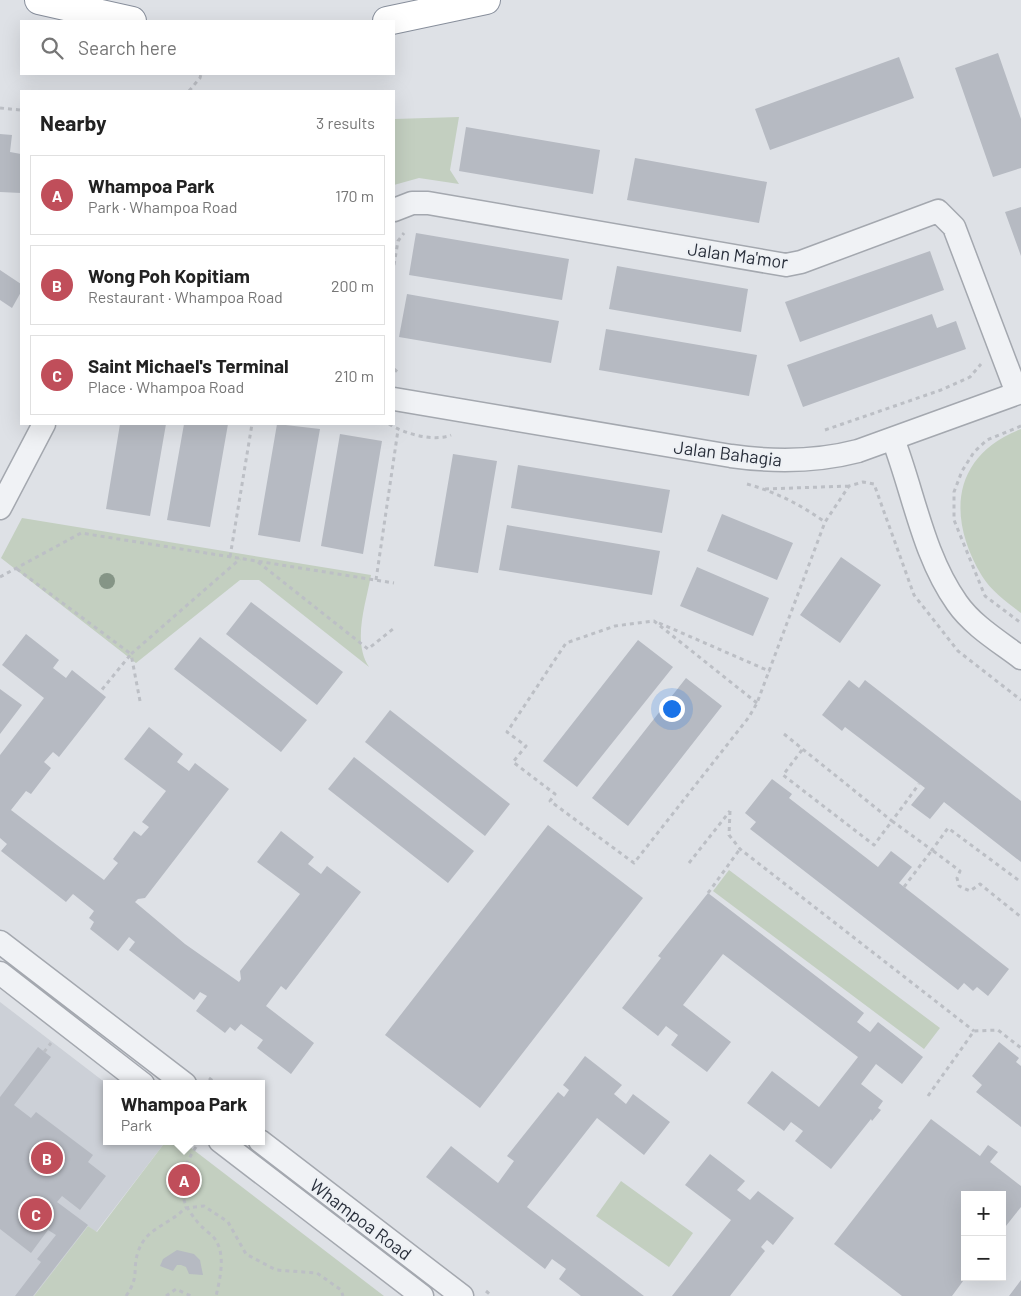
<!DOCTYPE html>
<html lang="en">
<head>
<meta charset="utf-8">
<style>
	body { margin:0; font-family:Barlow,sans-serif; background:#f2f2f2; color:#222 }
	.controls { position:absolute; right:15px; bottom:15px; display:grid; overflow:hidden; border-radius:0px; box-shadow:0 5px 20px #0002 }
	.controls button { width:45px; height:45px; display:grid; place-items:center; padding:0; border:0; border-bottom:1px solid #e0e0e0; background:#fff; color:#222; font:25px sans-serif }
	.you { position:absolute; left:671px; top:708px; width:18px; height:18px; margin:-12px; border:4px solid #fff; border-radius:50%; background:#1a73e8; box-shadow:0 0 0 8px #1a73e833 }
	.badge { display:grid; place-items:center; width:32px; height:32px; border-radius:50%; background:#c04e5a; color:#fff; font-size:16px; font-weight:700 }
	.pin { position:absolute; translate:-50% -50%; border:2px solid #fff; box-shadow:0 1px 5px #0006 }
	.popup { position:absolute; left:103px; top:1080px; width:162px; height:65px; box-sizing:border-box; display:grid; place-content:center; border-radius:0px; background:#fff; filter:drop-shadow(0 1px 4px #0005); font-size:16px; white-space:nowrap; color:#767676 }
	.popup b { font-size:19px; color:#222 }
	.popup::after { content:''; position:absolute; left:50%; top:100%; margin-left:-10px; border:10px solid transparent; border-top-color:#fff }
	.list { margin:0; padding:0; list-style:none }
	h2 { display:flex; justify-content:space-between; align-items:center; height:65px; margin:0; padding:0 20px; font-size:21px }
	h2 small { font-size:16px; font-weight:400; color:#767676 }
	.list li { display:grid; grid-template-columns:32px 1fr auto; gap:15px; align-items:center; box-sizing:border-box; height:80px; margin:0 10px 10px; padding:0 10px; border:1px solid #e0e0e0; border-radius:0px }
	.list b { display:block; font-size:19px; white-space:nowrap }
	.list p { margin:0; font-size:16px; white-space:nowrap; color:#767676 }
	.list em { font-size:16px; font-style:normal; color:#767676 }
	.icon { flex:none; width:28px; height:28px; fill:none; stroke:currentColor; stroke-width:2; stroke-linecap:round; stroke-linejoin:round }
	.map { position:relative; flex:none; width:1021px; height:1296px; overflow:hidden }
	.search { position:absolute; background:#fff; box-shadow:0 5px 20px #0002; left:20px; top:20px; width:375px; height:55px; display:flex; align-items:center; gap:12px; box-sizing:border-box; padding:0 18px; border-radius:0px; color:#767676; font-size:19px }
	.panel { position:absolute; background:#fff; box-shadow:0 5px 20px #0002; left:20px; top:90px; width:375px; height:335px; border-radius:0px }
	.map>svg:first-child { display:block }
	.built { fill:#ccd0d7 }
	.green { fill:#c3cfc0 }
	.building { fill:#b6bac2 }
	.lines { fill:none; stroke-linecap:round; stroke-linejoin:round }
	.street-casing { stroke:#a4a8af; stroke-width:25 }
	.highway-casing { stroke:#878e9b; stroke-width:30 }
	.path { stroke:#bcbfc5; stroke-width:3; stroke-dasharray:4 4; stroke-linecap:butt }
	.street { stroke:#f0f2f5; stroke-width:22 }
	.highway { stroke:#fff; stroke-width:28 }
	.tree { fill:#859586 }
	.labels { text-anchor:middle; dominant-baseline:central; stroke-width:4; stroke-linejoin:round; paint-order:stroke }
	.street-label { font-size:18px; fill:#292f3b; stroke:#edf0f4 }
</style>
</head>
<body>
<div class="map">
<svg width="1021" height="1296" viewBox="0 0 1021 1296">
	<rect width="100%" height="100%" fill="#dee1e6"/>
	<!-- built -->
	<path class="built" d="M0,1002l107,82 -1,57h60l-70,91 -8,-6 -54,70h-34z"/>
	<!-- green -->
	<path class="green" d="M459,117l-9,53 9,14 -40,-6 -25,7v-66z
		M1021,429v184c-13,-10 -30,-22 -39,-37 -35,-58 -31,-120 39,-147z
		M22,518l349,57c-5,29 -19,66 -2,92l-110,-87h-19l-104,83 -135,-105z
		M729,870l211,158 -16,21 -211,-158z
		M166,1141h16l202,155h-350l54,-70 9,6z
		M621,1181l72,52 -24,34 -73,-51z"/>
	<!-- building -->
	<path class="building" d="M998,53l23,66v49l-28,9 -38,-109z
		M899,57l15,41 -144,52 -15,-41z
		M466,127l134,23 -7,44 -134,-23z
		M0,134l12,1 -2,17 11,2v39l-21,-1z
		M635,158l132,24 -8,41 -132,-23z
		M1021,207v49l-16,-44z
		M416,233l153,26 -7,41 -153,-25z
		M930,251l14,39 -144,52 -15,-40z
		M617,266l131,23 -7,43 -132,-23z
		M0,270l21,14v8l-9,16 -12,-8z
		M407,294l152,27 -8,42 -152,-26z
		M932,314l5,14 19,-7 10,28 -163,58 -16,-42z
		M606,329l151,26 -8,41 -150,-26z
		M120,424h46l-16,92 -44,-7z
		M184,424h44l-18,103 -43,-7z
		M277,424l43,5 -20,113 -42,-7z
		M340,434l42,7 -19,113 -42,-8z
		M453,454l44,7 -19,112 -44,-7z
		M518,465l152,25 -8,43 -151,-25z
		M722,514l71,29 -16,37 -70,-29z
		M507,525l153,26 -8,44 -153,-25z
		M841,557l40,28 -41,58 -40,-28z
		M697,567l72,31 -16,38 -73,-30z
		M251,602l92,70 -26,33 -91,-71z
		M26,634l33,26 -6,8 13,10 6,-8 34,27 -47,60 -6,-5 -9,10 7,6 -20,26 -5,-3 -15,19 46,35 47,35 14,-17 -5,-4 21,-28 7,5 8,-9 -7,-5 24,-31 -42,-32 25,-32 34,27 -6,8 12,9 6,-8 34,26 -84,109 -7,1 -3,3 50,42 54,38 2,-3 -1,-8 60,-77 -43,-32 24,-31 33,26 -6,7 13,10 6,-8 34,26 -75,98 -5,-4 -15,20 48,37 -23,31 -34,-26 6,-8 -22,-16 -6,7 -5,-4 -5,6 -29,-22 11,-15 -7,-4 -6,8 -65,-50 6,-8 -6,-5 -11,14 -28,-22 4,-7 -5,-4 5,-7 -21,-17 -7,8 -65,-51 6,-7 -7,-6v-83l44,-57 -42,-33z
		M200,637l107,83 -26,32 -107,-83z
		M638,640l35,27 -96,120 -34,-26z
		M686,678l36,28 -94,120 -36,-28z
		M849,680l10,8 6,-8 156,121v61l-77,-60 -14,17 -19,-14 14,-17 -80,-61 -3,4 -20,-16z
		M0,689l22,16 -22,29z
		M390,710l120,94 -25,32 -120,-94z
		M354,757l120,94 -26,32 -120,-94z
		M772,779l20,15 -3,4 89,69 13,-16 21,16 -13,16 110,86 -21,27 -11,-9 -4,4 -9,-8 -6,7 -208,-161 6,-7 -11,-9z
		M548,825l95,73 -163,210 -95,-73z
		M708,893l156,120 -7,9 13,10 8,-10 45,35 -21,27 -26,-20 -15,20 22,17 -5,7 3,2 -9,11 -1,-2 -40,50 -36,-28 8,-10 -12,-9 -7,9 -37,-28 25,-32 47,36 39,-50 -135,-103 -40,51 48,37 -24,30 -36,-27 7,-10 -12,-9 -8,10 -36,-28 39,-50 -3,-2z
		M999,1042l20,16 -3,4 5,4v61l-45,-35 6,-7 -10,-9z
		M38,1047l13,10 -37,48 17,13 5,-6 57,43 -5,7 18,14 -26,34 -18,-14 -5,6 31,23 -55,71h-18l26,-34 -4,-3 19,-24 -8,-5 -17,23 -31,-24v-132z
		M585,1056l37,29 -8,9 12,10 7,-10 37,28 -26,33 -47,-37 -70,89 117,89h-63l-22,-17 7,-10 -14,-10 -7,10 -119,-92 25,-31 47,37 16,-22 -7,-5 51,-64 6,5 5,-7 -6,-5z
		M931,1119l49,37 8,-11 10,7 -8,10 31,24v21l-19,24v-36h-37l1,82 -14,19h-50l-68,-52z
		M710,1154l35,27 -8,9 13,10 8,-9 36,27 -21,27 -6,-5 -6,7 4,4 -35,45h-58l59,-76 -46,-35z
		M177,1250l17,4 6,6 3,15 -14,-1 -3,-7 -5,-2h-4l-4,6 -13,-5 3,-7z
		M1021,1280v16h-12z"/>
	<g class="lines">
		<!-- street casing -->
		<g class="street-casing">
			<path id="street" d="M394,210l18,-7h16l358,62 15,-3 137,-51 16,16 63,166
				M394,399l337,57c43,6 85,6 127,-5l163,-59
				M893,439c21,55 30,116 64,164 16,23 43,39 64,55
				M0,508l44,-84
				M0,942l185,142
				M0,973l143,111
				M220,1141l202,155
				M260,1141l202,155"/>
		</g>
		<!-- highway casing -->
		<g class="highway-casing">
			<path id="highway" d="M39,0l93,21
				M387,21l99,-21"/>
		</g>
		<!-- path -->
		<path class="path" d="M189,91l11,-13 1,-4
			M0,108l21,2
			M394,265l4,-24 6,-8
			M394,369l6,5
			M389,424c15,10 46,18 62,11
			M1021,426l-34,14 -13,12 -12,19 -8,21v28l31,76 36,27
			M825,430l116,-40 29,-13 11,-13
			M747,484c29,8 54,21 78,38
			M765,489l84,-3
			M230,557l22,-133
			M258,562l110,87 25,-20
			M17,569l114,85 -31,38
			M0,577l81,-44 313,50
			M376,580l22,-150
			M659,623l110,48 56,-149 24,-36 14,-4 11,2 40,111 44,56 63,49
			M140,701l-9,-47 109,-95
			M757,703l-103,-82 -39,5 -49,17 -59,89 19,14 -13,16 42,32 -5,7 84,62 115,-146 8,-14 12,-32
			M784,734l108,87 27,-37
			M802,750l-19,25 91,70 18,-24 40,29 16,-22 73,54
			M730,811l-1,24 11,14 234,182
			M689,863l41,-52
			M904,887l28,-37 28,21 -3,7 2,8 11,5 10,-7 41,33
			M708,893l32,-44
			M44,1052l7,-9
			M209,1078l8,6
			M928,1096l46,-65 24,-1 23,18
			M196,1147c-20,31 -21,50 5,79 4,4 10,8 14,13 11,16 5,40 1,57
			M486,1291l6,5
			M126,1296c14,-20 6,-26 12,-44 8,-25 32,-27 47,-44l19,-2 24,16 18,32 30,16 41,3 24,17 2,6
			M166,1296l10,-7 15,7"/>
		<!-- street -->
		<use href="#street" class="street"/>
		<!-- highway -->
		<use href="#highway" class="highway"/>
	</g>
	<!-- trees -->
	<circle class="tree" cx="107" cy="581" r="8"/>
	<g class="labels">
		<!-- street labels -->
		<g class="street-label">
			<text transform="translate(738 255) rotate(8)">Jalan Ma'mor</text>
			<text transform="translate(728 453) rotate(7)">Jalan Bahagia</text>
			<text transform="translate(361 1219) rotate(37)">Whampoa Road</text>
		</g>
	</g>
</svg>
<div class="controls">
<button>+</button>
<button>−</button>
</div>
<div class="you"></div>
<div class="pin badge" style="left:184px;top:1180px">A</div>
<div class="popup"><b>Whampoa Park</b>Park</div>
<div class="pin badge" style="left:47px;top:1158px">B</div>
<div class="pin badge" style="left:36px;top:1214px">C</div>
<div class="search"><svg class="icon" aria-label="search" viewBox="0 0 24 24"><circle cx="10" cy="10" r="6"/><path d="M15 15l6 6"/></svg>Search here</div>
<section class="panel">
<h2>Nearby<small>3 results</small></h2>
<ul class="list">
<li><span class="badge">A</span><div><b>Whampoa Park</b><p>Park · Whampoa Road</p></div><em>170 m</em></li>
<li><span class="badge">B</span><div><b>Wong Poh Kopitiam</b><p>Restaurant · Whampoa Road</p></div><em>200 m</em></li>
<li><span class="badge">C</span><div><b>Saint Michael's Terminal</b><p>Place · Whampoa Road</p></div><em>210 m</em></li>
</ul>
</section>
</div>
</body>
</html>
